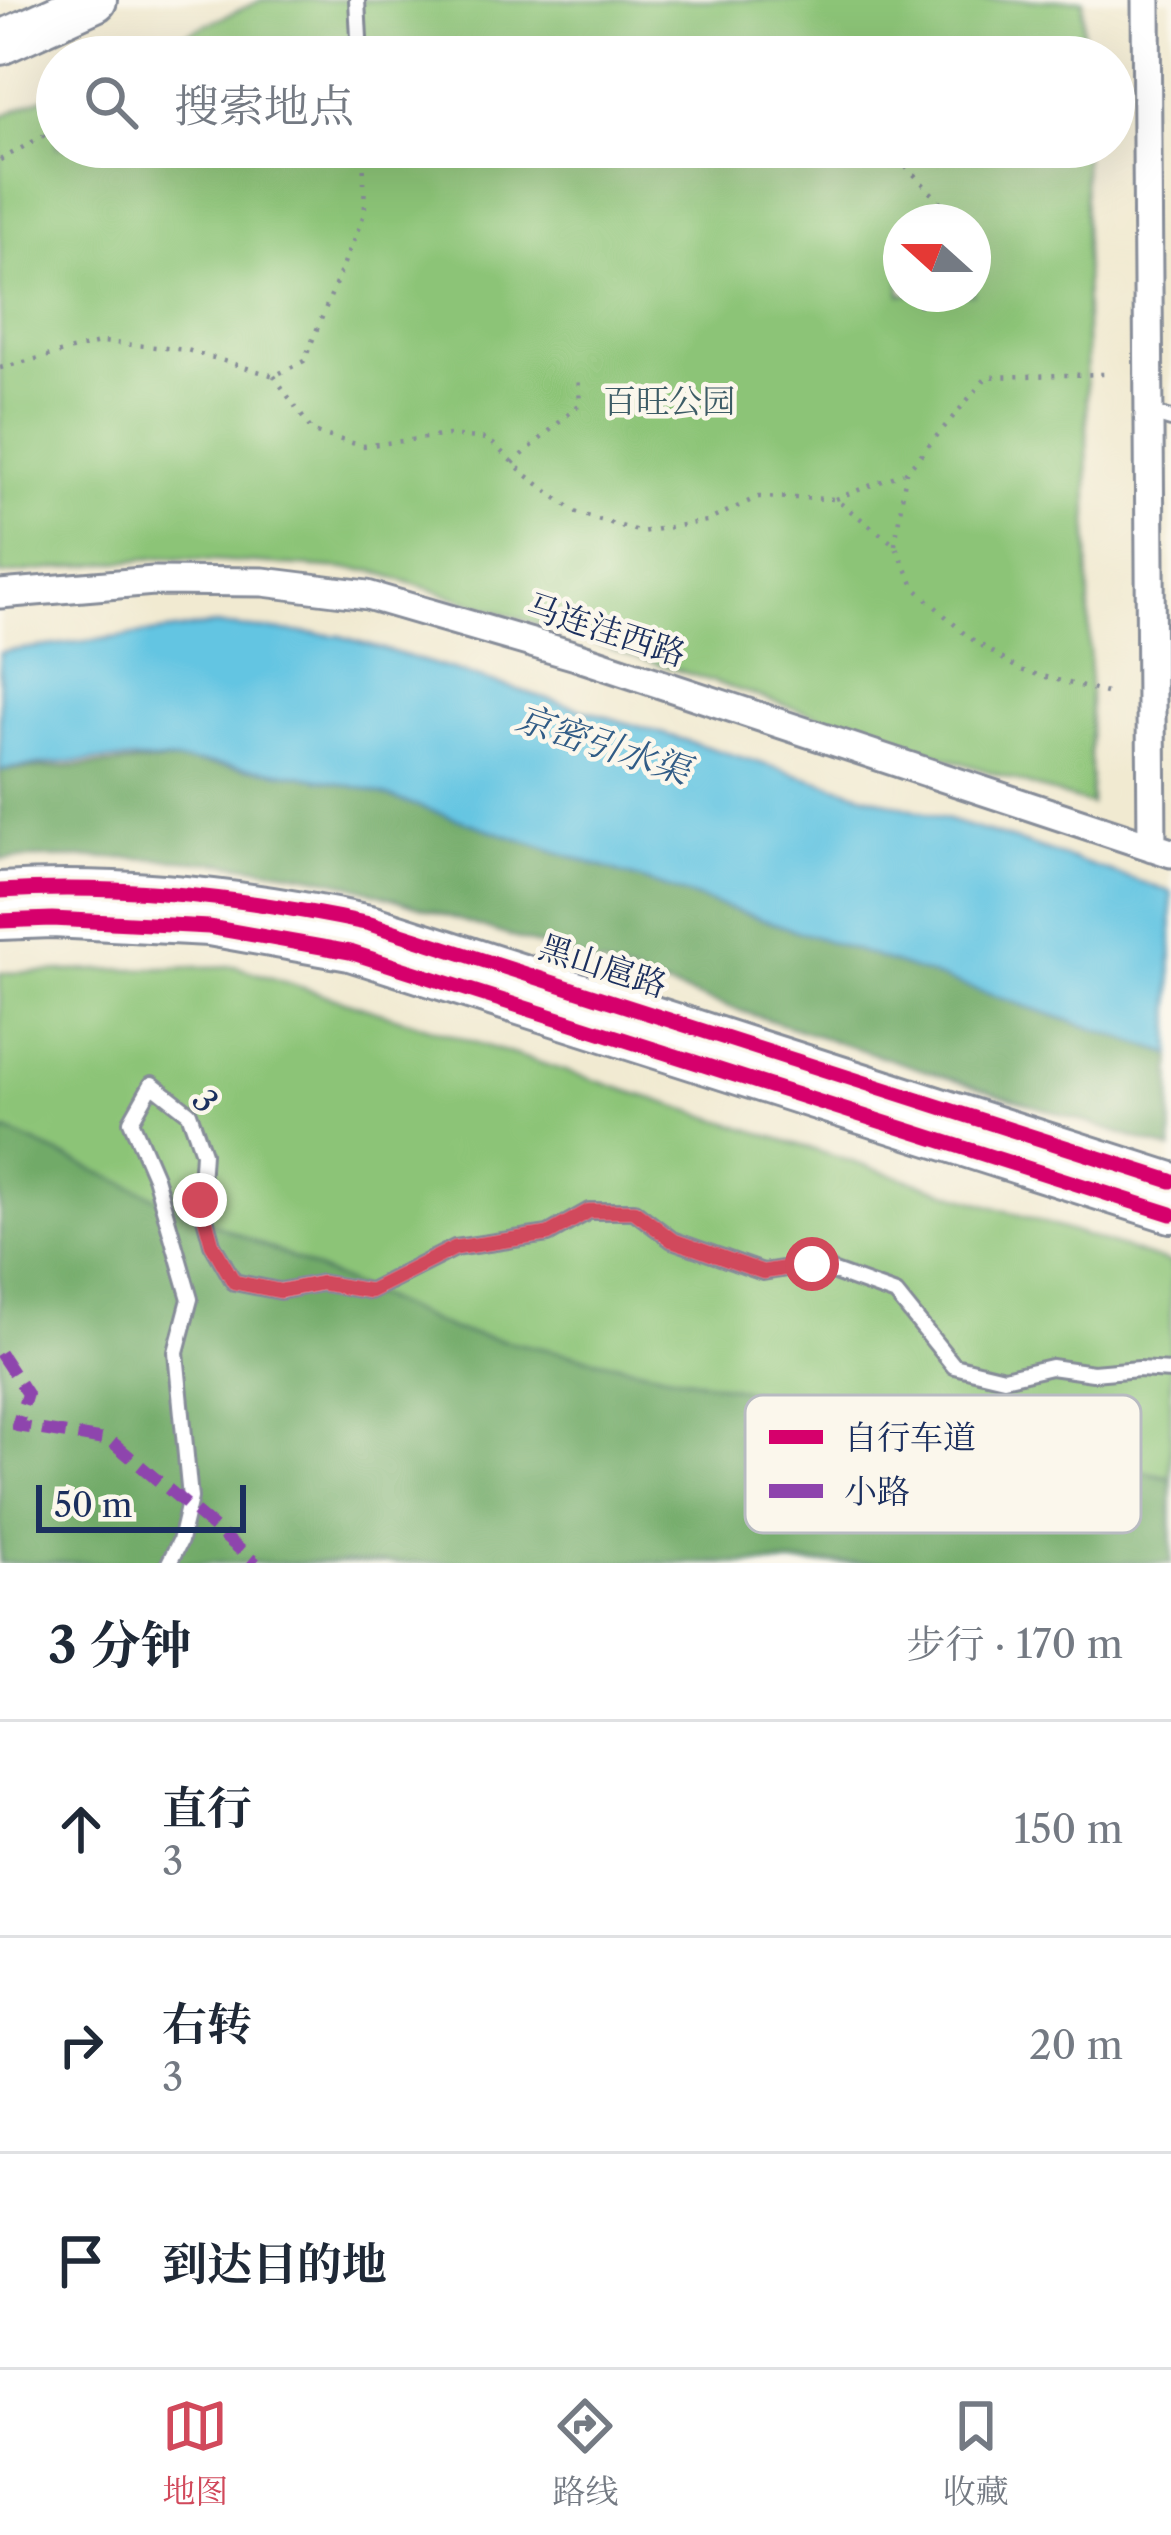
<!DOCTYPE html>
<html lang="zh">
<head>
<meta charset="utf-8">
<style>
	body { margin:0; font-family:"Libre Caslon Text","Noto Serif SC",serif; background:#f6f6f7; color:#1f2937 }
	.compass { position:absolute; left:883px; top:204px; width:108px; height:108px; border-radius:50%; background:#fff; box-shadow:0 12px 48px #0002; rotate:291deg }
	.scale { position:absolute; left:36px; bottom:30px; width:210px; box-sizing:border-box; padding-left:12px; border:6px solid #1b2f5e; border-top:0; font-size:33px; line-height:42px; white-space:nowrap; color:#1b2f5e; -webkit-text-stroke:9px #fbf7ec; paint-order:stroke }
	.stop { position:absolute; width:36px; height:36px; margin:-27px; border:9px solid #d1495b; border-radius:50%; background:#fff }
	.stop.end { background:#d1495b; border-color:#fff; box-shadow:0 3px 12px #0008 }
	.list { margin:0; padding:0; list-style:none }
	h2 { display:flex; justify-content:space-between; align-items:center; height:156px; margin:0; padding:0 48px; font-size:51px }
	h2 small { font-size:39px; font-weight:400; color:#747a83 }
	.list li { display:grid; grid-template-columns:78px 1fr auto; gap:36px; align-items:center; box-sizing:border-box; height:216px; padding:0 48px; border-top:3px solid #e0e1e3 }
	.list b { display:block; font-size:45px; white-space:nowrap }
	.list p { margin:0; font-size:39px; white-space:nowrap; color:#747a83 }
	.list em { font-size:39px; font-style:normal; color:#747a83 }
	.icon { flex:none; width:66px; height:66px; fill:none; stroke:currentColor; stroke-width:2; stroke-linecap:round; stroke-linejoin:round }
	.map { position:relative; flex:none; width:1171px; height:1563px; overflow:hidden }
	.search { position:absolute; background:#fff; box-shadow:0 12px 48px #0002; left:36px; right:36px; top:36px; height:132px; display:flex; align-items:center; gap:30px; box-sizing:border-box; padding:0 42px; border-radius:66px; color:#747a83; font-size:45px }
	.sheet { height:804px; background:#fff }
	nav { display:flex; justify-content:space-around; align-items:center; box-sizing:border-box; height:168px; border-top:3px solid #e0e1e3; background:#fff; font-size:33px; color:#747a83 }
	nav a { display:grid; justify-items:center; gap:6px }
	nav .on { color:#d1495b }
	.map>svg:first-child { display:block }
	.green { fill:#8cc477; stroke:#547a6a; stroke-width:3; fill-rule:evenodd }
	.forest { fill:#71aa68; stroke:#466c63; stroke-width:3 }
	.water { fill:#64c5e2; stroke:#407aa0; stroke-width:3 }
	.lines { fill:none; stroke-linecap:round; stroke-linejoin:round }
	.lane-casing { stroke:#868c98; stroke-width:20 }
	.street-casing { stroke:#868c98; stroke-width:33 }
	.secondary-casing { stroke:#868c98; stroke-width:42 }
	.primary-casing { stroke:#868c98; stroke-width:48 }
	.path { stroke:#868c98; stroke-width:4.5; stroke-dasharray:3 9; stroke-linecap:butt }
	.lane { stroke:#fff; stroke-width:14 }
	.street { stroke:#fff; stroke-width:27 }
	.secondary { stroke:#fff; stroke-width:36 }
	.primary { stroke:#fff; stroke-width:42 }
	.quiet { stroke:#8e44ad; stroke-width:12; stroke-dasharray:24 12; stroke-linecap:butt }
	.cycleway-casing { stroke:#fbf7ec; stroke-width:22 }
	.cycleway { stroke:#d6006c; stroke-width:15 }
	.route { stroke:#d1495b; stroke-width:15 }
	.labels { text-anchor:middle; dominant-baseline:central; stroke-width:9; stroke-linejoin:round; paint-order:stroke }
	.park-label { font-size:33px; fill:#3d5c66; stroke:#fbf7ec }
	.street-label { font-size:33px; fill:#1b2f5e; stroke:#fbf7ec }
	.water-label { font-size:36px; font-style:italic; fill:#315c86; stroke:#fbf7ec }
	.key { fill:#fbf7ec; stroke:#b8bbc1; stroke-width:3 }
	.key-label { font-size:33px; fill:#1b2f5e }
</style>
</head>
<body>
<div class="map">
<svg width="1171" height="1563" viewBox="0 0 1171 1563">
	<rect width="100%" height="100%" fill="#fbf7ec"/>
	<filter id="ink" filterUnits="userSpaceOnUse"><feTurbulence type="fractalNoise" baseFrequency=".00833" numOctaves="2"/><feDisplacementMap in="SourceGraphic" scale="24" xChannelSelector="R" yChannelSelector="G"/><feConvolveMatrix kernelMatrix="1 2 1 2 8 2 1 2 1" color-interpolation-filters="sRGB"/></filter>
	<filter id="wash" filterUnits="userSpaceOnUse"><feTurbulence type="fractalNoise" baseFrequency=".004" numOctaves="4" result="noise"/><feDisplacementMap in="SourceGraphic" scale="48" xChannelSelector="R" yChannelSelector="G"/><feGaussianBlur stdDeviation="2.7" result="paint"/><feColorMatrix in="noise" values="0 0 0 0 0 0 0 0 0 0 0 0 0 0 0 0 0 1.4 0 .05"/><feComposite in="paint" operator="in"/></filter>
	<g filter="url(#wash)">
		<rect width="100%" height="100%" fill="#f1ead1"/>
		<!-- green -->
		<path class="green" d="M262,0h821v57h-949z
			M57,92v55h1027l7,658 -717,-234 -210,-14 -164,18v-458zM973,222v72h-72v-72z
			M234,966l937,297v300h-1171v-590z"/>
		<!-- forest -->
		<path class="forest" d="M179,761l128,14 62,15 802,264v96l-826,-267c-114,-27 -229,-27 -345,-24v-89z
			M7,1131l446,199 718,148v85h-1171v-426z"/>
		<!-- water -->
		<path class="water" d="M215,625l125,11 684,207 147,49v162l-802,-264c-120,-29 -247,-39 -369,-20v-118z"/>
	</g>
	<g filter="url(#ink)">
		<g class="lines">
			<!-- lane casing -->
			<g class="lane-casing">
				<path id="lane" d="M357,0l3,57
					M1148,412l23,7
					M169,1563l11,-22 10,-43 -14,-146 14,-53 -35,-122 -24,-56 21,-37 37,29 14,40 -3,47 12,44 22,38 46,9 42,-8 48,8 85,-43 93,-14 41,-23h45l38,29 91,32 49,-8 84,30 58,72 50,12 47,-11 42,6 46,-4 32,2"/>
			</g>
			<!-- street casing -->
			<g class="street-casing">
				<path id="street" d="M1146,0l6,847
					M0,594l154,-13 109,1 104,13 209,61 595,197"/>
			</g>
			<!-- secondary casing -->
			<g class="secondary-casing">
				<path id="secondary" d="M0,891c124,-8 248,7 370,33l801,257
					M0,921l52,-2 157,8 141,25 821,262"/>
			</g>
			<!-- primary casing -->
			<g class="primary-casing">
				<path id="primary" d="M0,43l95,-43"/>
			</g>
			<!-- path -->
			<path class="path" d="M544,57l32,-20h71l46,20
				M875,147l27,15 42,44 -4,16
				M0,160l43,-24 14,-51
				M919,307l3,-13
				M0,368l103,-26 84,8 87,26 30,-15 61,-149 -2,-65
				M274,376l39,56 50,14 85,-11 40,4 37,35 52,39 64,19 66,-11 51,-24 77,2 60,46 20,43 52,48 53,34 86,23
				M513,463l67,-59 -2,-30
				M835,499l68,-26
				M895,545l11,-73 81,-95 117,-3"/>
			<!-- lane -->
			<use href="#lane" class="lane"/>
			<!-- street -->
			<use href="#street" class="street"/>
			<!-- secondary -->
			<use href="#secondary" class="secondary"/>
			<!-- primary -->
			<use href="#primary" class="primary"/>
			<!-- quiet -->
			<path class="quiet" d="M0,1353l27,41 -10,32 94,15 145,122"/>
			<!-- cycleway casing -->
			<g class="cycleway-casing">
				<path id="cycleway" d="M0,891c124,-8 248,7 370,33l801,257
					M0,921l52,-2 157,8 141,25 821,262"/>
			</g>
			<!-- cycleway -->
			<use href="#cycleway" class="cycleway"/>
		</g>
	</g>
	<g class="lines" filter="url(#ink)">
		<!-- route -->
		<path class="route" d="M200,1200l12,44 22,38 46,9 42,-8 48,8 85,-43 93,-14 41,-23h45l38,29 91,32 49,-8"/>
	</g>
	<g class="labels">
		<!-- park labels -->
		<g class="park-label">
			<text x="669" y="401">百旺公园</text>
		</g>
		<!-- street labels -->
		<g class="street-label">
			<text transform="translate(606 630) rotate(18)">马连洼西路</text>
			<text transform="translate(603 966) rotate(18)">黑山扈路</text>
			<text transform="translate(205 1101) rotate(54)">3</text>
		</g>
		<!-- water labels -->
		<g class="water-label">
			<text transform="translate(603 744) rotate(18)">京密引水渠</text>
		</g>
	</g>
	<!-- legend -->
	<rect x="745" y="1395" width="396" height="138" rx="18" class="key"/>
	<rect x="769" y="1430" width="54" height="14" fill="#d6006c"/>
	<rect x="769" y="1484" width="54" height="14" fill="#8e44ad"/>
	<g class="key-label">
		<text x="844" y="1449">自行车道</text>
		<text x="844" y="1503">小路</text>
	</g>
</svg>
<svg class="compass" viewBox="-18 -18 36 36"><path d="M0-13l5 13h-10z" fill="#e53935"/><path d="M0 13l5-13h-10z" fill="#747a83"/></svg>
<div class="scale">50 m</div>
<div class="stop" style="left:812px;top:1264px"></div>
<div class="stop end" style="left:200px;top:1200px"></div>
<div class="search"><svg class="icon" aria-label="search" viewBox="0 0 24 24"><circle cx="10" cy="10" r="6"/><path d="M15 15l6 6"/></svg>搜索地点</div>
</div>
<section class="sheet">
<h2>3 分钟<small>步行 · 170 m</small></h2>
<ul class="list">
<li><svg class="icon" aria-label="ahead" viewBox="0 0 24 24"><path d="M12 20V5M6 11l6-6 6 6"/></svg><div><b>直行</b><p>3</p></div><em>150 m</em></li>
<li><svg class="icon" aria-label="right" viewBox="0 0 24 24"><path d="M7 20v-9h11M14 6l5 5-5 5"/></svg><div><b>右转</b><p>3</p></div><em>20 m</em></li>
<li><svg class="icon" aria-label="arrive" viewBox="0 0 24 24"><path d="M6 21V4h12l-3 4 3 4H6"/></svg><div><b>到达目的地</b></div></li>
</ul>
</section>
<nav>
<a class="on"><svg class="icon" aria-label="map" viewBox="0 0 24 24"><path d="M3 6l6-2 6 2 6-2v14l-6 2-6-2-6 2zM9 4v14M15 6v14"/></svg>地图</a>
<a><svg class="icon" aria-label="directions" viewBox="0 0 24 24"><path d="M12 3l9 9-9 9-9-9zM9 14v-3h6M13 9l2 2-2 2"/></svg>路线</a>
<a><svg class="icon" aria-label="saved" viewBox="0 0 24 24"><path d="M7 4h10v16l-5-4-5 4z"/></svg>收藏</a>
</nav>
</body>
</html>
